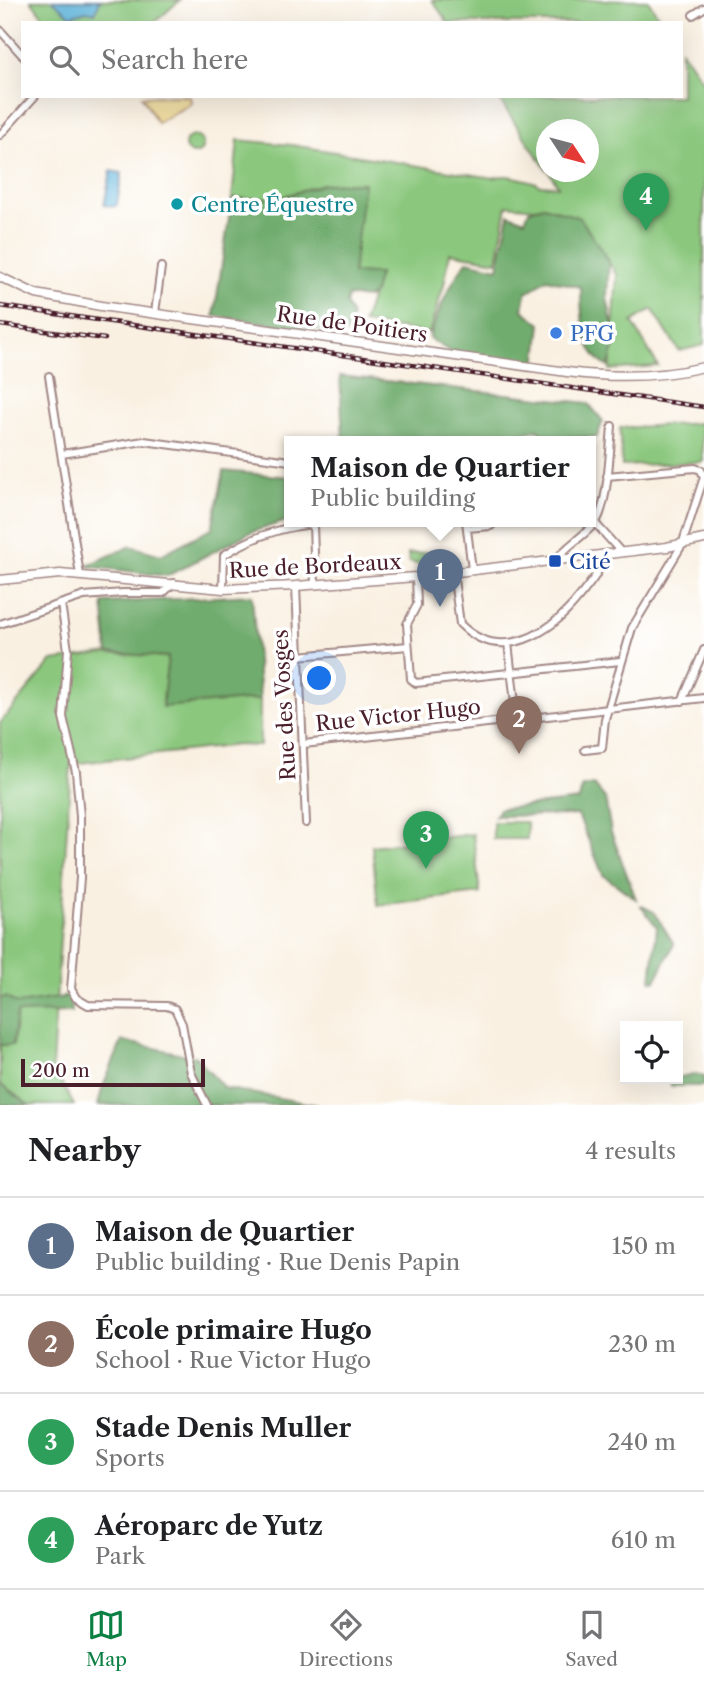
<!DOCTYPE html>
<html lang="en">
<head>
<meta charset="utf-8">
<style>
	body { margin:0; font-family:"Libre Caslon Text",serif; background:#f6f6f6; color:#202124 }
	.controls { position:absolute; right:21px; bottom:21px; display:grid; overflow:hidden; border-radius:0px; box-shadow:0 7px 28px #0002 }
	.controls button { width:63px; height:63px; display:grid; place-items:center; padding:0; border:0; border-bottom:2px solid #e0e0e0; background:#fff; color:#202124; font:35px sans-serif }
	.compass { position:absolute; left:536px; top:119px; width:63px; height:63px; border-radius:50%; background:#fff; box-shadow:0 7px 28px #0002; rotate:126deg }
	.scale { position:absolute; left:21px; bottom:18px; width:184px; box-sizing:border-box; padding-left:7px; border:4px solid #4a1f2b; border-top:0; font-size:19px; line-height:24px; white-space:nowrap; color:#4a1f2b; -webkit-text-stroke:5px #fff; paint-order:stroke }
	.you { position:absolute; left:320px; top:679px; width:24px; height:24px; margin:-18px; border:5px solid #fff; border-radius:50%; background:#1a73e8; box-shadow:0 0 0 10px #1a73e833 }
	.badge { display:grid; place-items:center; width:46px; height:46px; border-radius:50%; background:#0b8043; color:#fff; font-size:23px; font-weight:700 }
	.pin { position:absolute; translate:-50% -58px; filter:drop-shadow(0 2px 4px #0008) }
	.pin::after { content:''; position:absolute; top:37px; width:24px; height:21px; background:inherit; clip-path:polygon(0 0,100% 0,50% 100%) }
	.popup { position:absolute; left:284px; top:436px; width:312px; height:91px; box-sizing:border-box; display:grid; place-content:center; border-radius:0px; background:#fff; filter:drop-shadow(0 2px 5px #0005); font-size:23px; white-space:nowrap; color:#757577 }
	.popup b { font-size:26px; color:#202124 }
	.popup::after { content:''; position:absolute; left:50%; top:100%; margin-left:-14px; border:14px solid transparent; border-top-color:#fff }
	.list { margin:0; padding:0; list-style:none }
	h2 { display:flex; justify-content:space-between; align-items:center; height:91px; margin:0; padding:0 28px; font-size:30px }
	h2 small { font-size:23px; font-weight:400; color:#757577 }
	.list li { display:grid; grid-template-columns:46px 1fr auto; gap:21px; align-items:center; box-sizing:border-box; height:98px; padding:0 28px; border-top:2px solid #e0e0e0 }
	.list b { display:block; font-size:26px; white-space:nowrap }
	.list p { margin:0; font-size:23px; white-space:nowrap; color:#757577 }
	.list em { font-size:23px; font-style:normal; color:#757577 }
	.icon { flex:none; width:38px; height:38px; fill:none; stroke:currentColor; stroke-width:2; stroke-linecap:round; stroke-linejoin:round }
	.map { position:relative; flex:none; width:704px; height:1105px; overflow:hidden }
	.search { position:absolute; background:#fff; box-shadow:0 7px 28px #0002; left:21px; right:21px; top:21px; height:77px; display:flex; align-items:center; gap:18px; box-sizing:border-box; padding:0 24px; border-radius:0px; color:#757577; font-size:26px }
	.sheet { height:483px; background:#fff }
	nav { display:flex; justify-content:space-around; align-items:center; box-sizing:border-box; height:98px; border-top:2px solid #e0e0e0; background:#fff; font-size:19px; color:#757577 }
	nav a { display:grid; justify-items:center; gap:4px }
	nav .on { color:#0b8043 }
	.map>svg:first-child { display:block }
	.green { fill:#8bc87e; stroke:#6a7454; stroke-width:2 }
	.forest { fill:#70ac6d; stroke:#5d664c; stroke-width:2 }
	.sand { fill:#eeda9e; stroke:#9c7c64; stroke-width:2 }
	.water { fill:#5fb5dc; stroke:#546a84; stroke-width:2 }
	.lines { fill:none; stroke-linecap:round; stroke-linejoin:round }
	.minor-casing { stroke:#a28886; stroke-width:10 }
	.tertiary-casing { stroke:#a28886; stroke-width:11 }
	.minor { stroke:#fff; stroke-width:6 }
	.tertiary { stroke:#fff; stroke-width:8 }
	.rail-casing { stroke:#4a1f2b; stroke-width:4.5 }
	.rail { stroke:#fff; stroke-width:2; stroke-dasharray:5; stroke-linecap:butt }
	.culture-dot { fill:#0f9aa8; stroke:#fff; stroke-width:2.5 }
	.shop-dot { fill:#3f7fe0; stroke:#fff; stroke-width:2.5 }
	.transit-dot { fill:#1a4fb4; stroke:#fff; stroke-width:2.5 }
	.labels { text-anchor:middle; dominant-baseline:central; stroke-width:7; stroke-linejoin:round; paint-order:stroke }
	.culture-label { font-size:21px; fill:#0d838f; stroke:#fff; text-anchor:start }
	.street-label { font-size:21px; fill:#4a1f2b; stroke:#fff }
	.shop-label { font-size:21px; fill:#366cbe; stroke:#fff; text-anchor:start }
	.transit-label { font-size:21px; fill:#164399; stroke:#fff; text-anchor:start }
</style>
</head>
<body>
<div class="map">
<svg width="704" height="1105" viewBox="0 0 704 1105">
	<rect width="100%" height="100%" fill="#fff"/>
	<filter id="ink" filterUnits="userSpaceOnUse"><feTurbulence type="fractalNoise" baseFrequency=".0143" numOctaves="2"/><feDisplacementMap in="SourceGraphic" scale="14" xChannelSelector="R" yChannelSelector="G"/><feConvolveMatrix kernelMatrix="1 2 1 2 8 2 1 2 1" color-interpolation-filters="sRGB"/></filter>
	<filter id="wash" filterUnits="userSpaceOnUse"><feTurbulence type="fractalNoise" baseFrequency=".00686" numOctaves="4" result="noise"/><feDisplacementMap in="SourceGraphic" scale="28" xChannelSelector="R" yChannelSelector="G"/><feGaussianBlur stdDeviation="1.57" result="paint"/><feColorMatrix in="noise" values="0 0 0 0 0 0 0 0 0 0 0 0 0 0 0 0 0 1.4 0 .05"/><feComposite in="paint" operator="in"/></filter>
	<g filter="url(#wash)">
		<rect width="100%" height="100%" fill="#f9f0e1"/>
		<!-- green -->
		<path class="green" d="M31,0h149l-26,23h-106z
			M432,0h216l15,23h-215z
			M681,50l23,33v262l-25,6 -27,-42 -20,13 26,44 -48,4 7,-95 -37,-57 -36,-12 -9,2 -28,-3 -10,56 -47,-8 -6,32 -15,48 -66,-10 16,-49h-27l12,-91 -42,1 -43,14h-47l6,-58 54,5 201,33c14,-5 30,1 44,5l1,2 20,1 -9,-14h39v-42h-42v39l-49,-73h184z
			M185 145a9 9 0 1 1 18 0a9 9 0 1 1-18 0Z
			M701,423l2,39 -81,4 -2,-38z
			M431,552l1,12 -11,1 -12,-3 -1,-8z
			M108,653l60,4 -6,49 98,-7v47l-22,-1 -167,19 -19,303 22,38h-74v-382l52,-62z
			M493,822h34v17h-34z
			M473,834l7,59 -102,12 -6,-59z"/>
		<!-- forest -->
		<path class="forest" d="M364,183l-11,90 26,1 -5,19 -6,5 -20,-2 -2,8 6,12 -6,18 -132,-18 18,-118h47l44,-14z
			M544,206l36,12 29,43 -2,37 9,44 -8,25c-27,-16 -27,-52 -27,-80l-34,-8 -21,14 -3,17 18,14 -5,43 -79,-11 -28,-18c9,-27 20,-54 38,-77l31,7 11,-54 16,6 4,-10z
			M340,376l248,27 15,18 -6,16h-29v4h-22l-8,-12 -39,12h-156z
			M224,471l65,6v43l-40,13 -82,43 -81,-10 45,-20 30,9 51,-27z
			M252,595l8,104 -98,8 6,-50 -60,-4 -5,-50z
			M594,785l11,13 6,34 25,67 -33,-24 -25,-60 -83,1 4,-7 80,-9 3,-13z
			M640,905l14,7 20,32 -19,37 -4,-1 6,-53z
			M70,996l2,16 -55,1 -4,32h-13v-47l6,-1 12,7z
			M122,1041l74,16 28,31 93,17h-219l4,-16z
			M694,1074l10,2v10h-33l-1,-7z
			M0,1084l29,21h-29z"/>
		<!-- sand -->
		<path class="sand" d="M142,96h47l3,7 -35,20z"/>
		<!-- water -->
		<path class="water" d="M52,0h48l-5,13 -9,-2 -15,5z
			M111,171l11,2 -5,32 -4,2 -9,-2z"/>
	</g>
	<g filter="url(#ink)">
		<g class="lines">
			<!-- minor casing -->
			<g class="minor-casing">
				<path id="minor" d="M693,15l11,-7
					M0,30l23,26
					M0,135l35,-39
					M155,313l6,-46
					M49,376l31,199
					M62,454l82,-13 146,20
					M607,476l88,-8 6,2 3,7
					M466,521l6,49
					M595,523l26,29
					M313,524l2,60
					M467,528l24,-2 3,-5
					M555,561c11,-15 28,-24 40,-38 13,-15 15,-76 17,-97
					M453,572l7,52c41,41 91,9 120,-28 12,-15 20,-23 24,-42
					M416,577l1,28 -10,19 4,55 5,4 204,-22
					M296,586l10,237
					M223,589l1,-34c26,-17 58,-28 89,-31v-3
					M61,604l7,46 -5,67 13,55 4,44v62l-9,111 5,9 12,7 79,1 8,3 7,15 9,49 16,32
					M0,624l84,-28 39,-3h40l11,-10
					M508,643l9,77
					M298,656l110,-10
					M682,701l22,-51
					M304,744l400,-46
					M585,750l17,-2 3,-29 27,-91 50,-83 22,-68"/>
			</g>
			<!-- tertiary casing -->
			<g class="tertiary-casing">
				<path id="tertiary" d="M0,277l36,17 65,12 466,66c47,6 91,6 137,-5
					M0,580l60,-6 163,15 73,-3 120,-9 251,-30 37,-8"/>
			</g>
			<!-- minor -->
			<use href="#minor" class="minor"/>
			<!-- tertiary -->
			<use href="#tertiary" class="tertiary"/>
			<!-- rail casing -->
			<g class="rail-casing">
				<path id="rail" d="M0,306l704,101
					M0,325l105,14"/>
			</g>
			<!-- rail -->
			<use href="#rail" class="rail"/>
		</g>
	</g>
	<!-- markers -->
	<circle class="culture-dot" cx="177" cy="204" r="7"/>
	<circle class="shop-dot" cx="556" cy="333" r="7"/>
	<rect class="transit-dot" x="548" y="554" width="14" height="14" rx="3.5"/>
	<g class="labels">
		<!-- culture labels -->
		<g class="culture-label">
			<text x="191" y="204">Centre Équestre</text>
		</g>
		<!-- street labels -->
		<g class="street-label">
			<text transform="translate(352 324) rotate(8)">Rue de Poitiers</text>
			<text transform="translate(315 566) rotate(-3)">Rue de Bordeaux</text>
			<text transform="translate(284 705) rotate(-93)">Rue des Vosges</text>
			<text transform="translate(398 715) rotate(-6)">Rue Victor Hugo</text>
		</g>
		<!-- shop labels -->
		<g class="shop-label">
			<text x="570" y="333">PFG</text>
		</g>
		<!-- transit labels -->
		<g class="transit-label">
			<text x="569" y="561">Cité</text>
		</g>
	</g>
</svg>
<div class="controls">
<button><svg class="icon" aria-label="locate" viewBox="0 0 24 24"><circle cx="12" cy="12" r="6"/><path d="M12 2v4M12 18v4M2 12h4M18 12h4"/></svg></button>
</div>
<svg class="compass" viewBox="-18 -18 36 36"><path d="M0-13l5 13h-10z" fill="#e53935"/><path d="M0 13l5-13h-10z" fill="#757577"/></svg>
<div class="scale">200 m</div>
<div class="you"></div>
<div class="pin badge" style="left:440px;top:607px;background:#5c6f8a">1</div>
<div class="popup"><b>Maison de Quartier</b>Public building</div>
<div class="pin badge" style="left:519px;top:754px;background:#8d6e63">2</div>
<div class="pin badge" style="left:426px;top:869px;background:#2e9e5b">3</div>
<div class="pin badge" style="left:646px;top:231px;background:#2e9e5b">4</div>
<div class="search"><svg class="icon" aria-label="search" viewBox="0 0 24 24"><circle cx="10" cy="10" r="6"/><path d="M15 15l6 6"/></svg>Search here</div>
</div>
<section class="sheet">
<h2>Nearby<small>4 results</small></h2>
<ul class="list">
<li><span class="badge" style="background:#5c6f8a">1</span><div><b>Maison de Quartier</b><p>Public building · Rue Denis Papin</p></div><em>150 m</em></li>
<li><span class="badge" style="background:#8d6e63">2</span><div><b>École primaire Hugo</b><p>School · Rue Victor Hugo</p></div><em>230 m</em></li>
<li><span class="badge" style="background:#2e9e5b">3</span><div><b>Stade Denis Muller</b><p>Sports</p></div><em>240 m</em></li>
<li><span class="badge" style="background:#2e9e5b">4</span><div><b>Aéroparc de Yutz</b><p>Park</p></div><em>610 m</em></li>
</ul>
</section>
<nav>
<a class="on"><svg class="icon" aria-label="map" viewBox="0 0 24 24"><path d="M3 6l6-2 6 2 6-2v14l-6 2-6-2-6 2zM9 4v14M15 6v14"/></svg>Map</a>
<a><svg class="icon" aria-label="directions" viewBox="0 0 24 24"><path d="M12 3l9 9-9 9-9-9zM9 14v-3h6M13 9l2 2-2 2"/></svg>Directions</a>
<a><svg class="icon" aria-label="saved" viewBox="0 0 24 24"><path d="M7 4h10v16l-5-4-5 4z"/></svg>Saved</a>
</nav>
</body>
</html>
